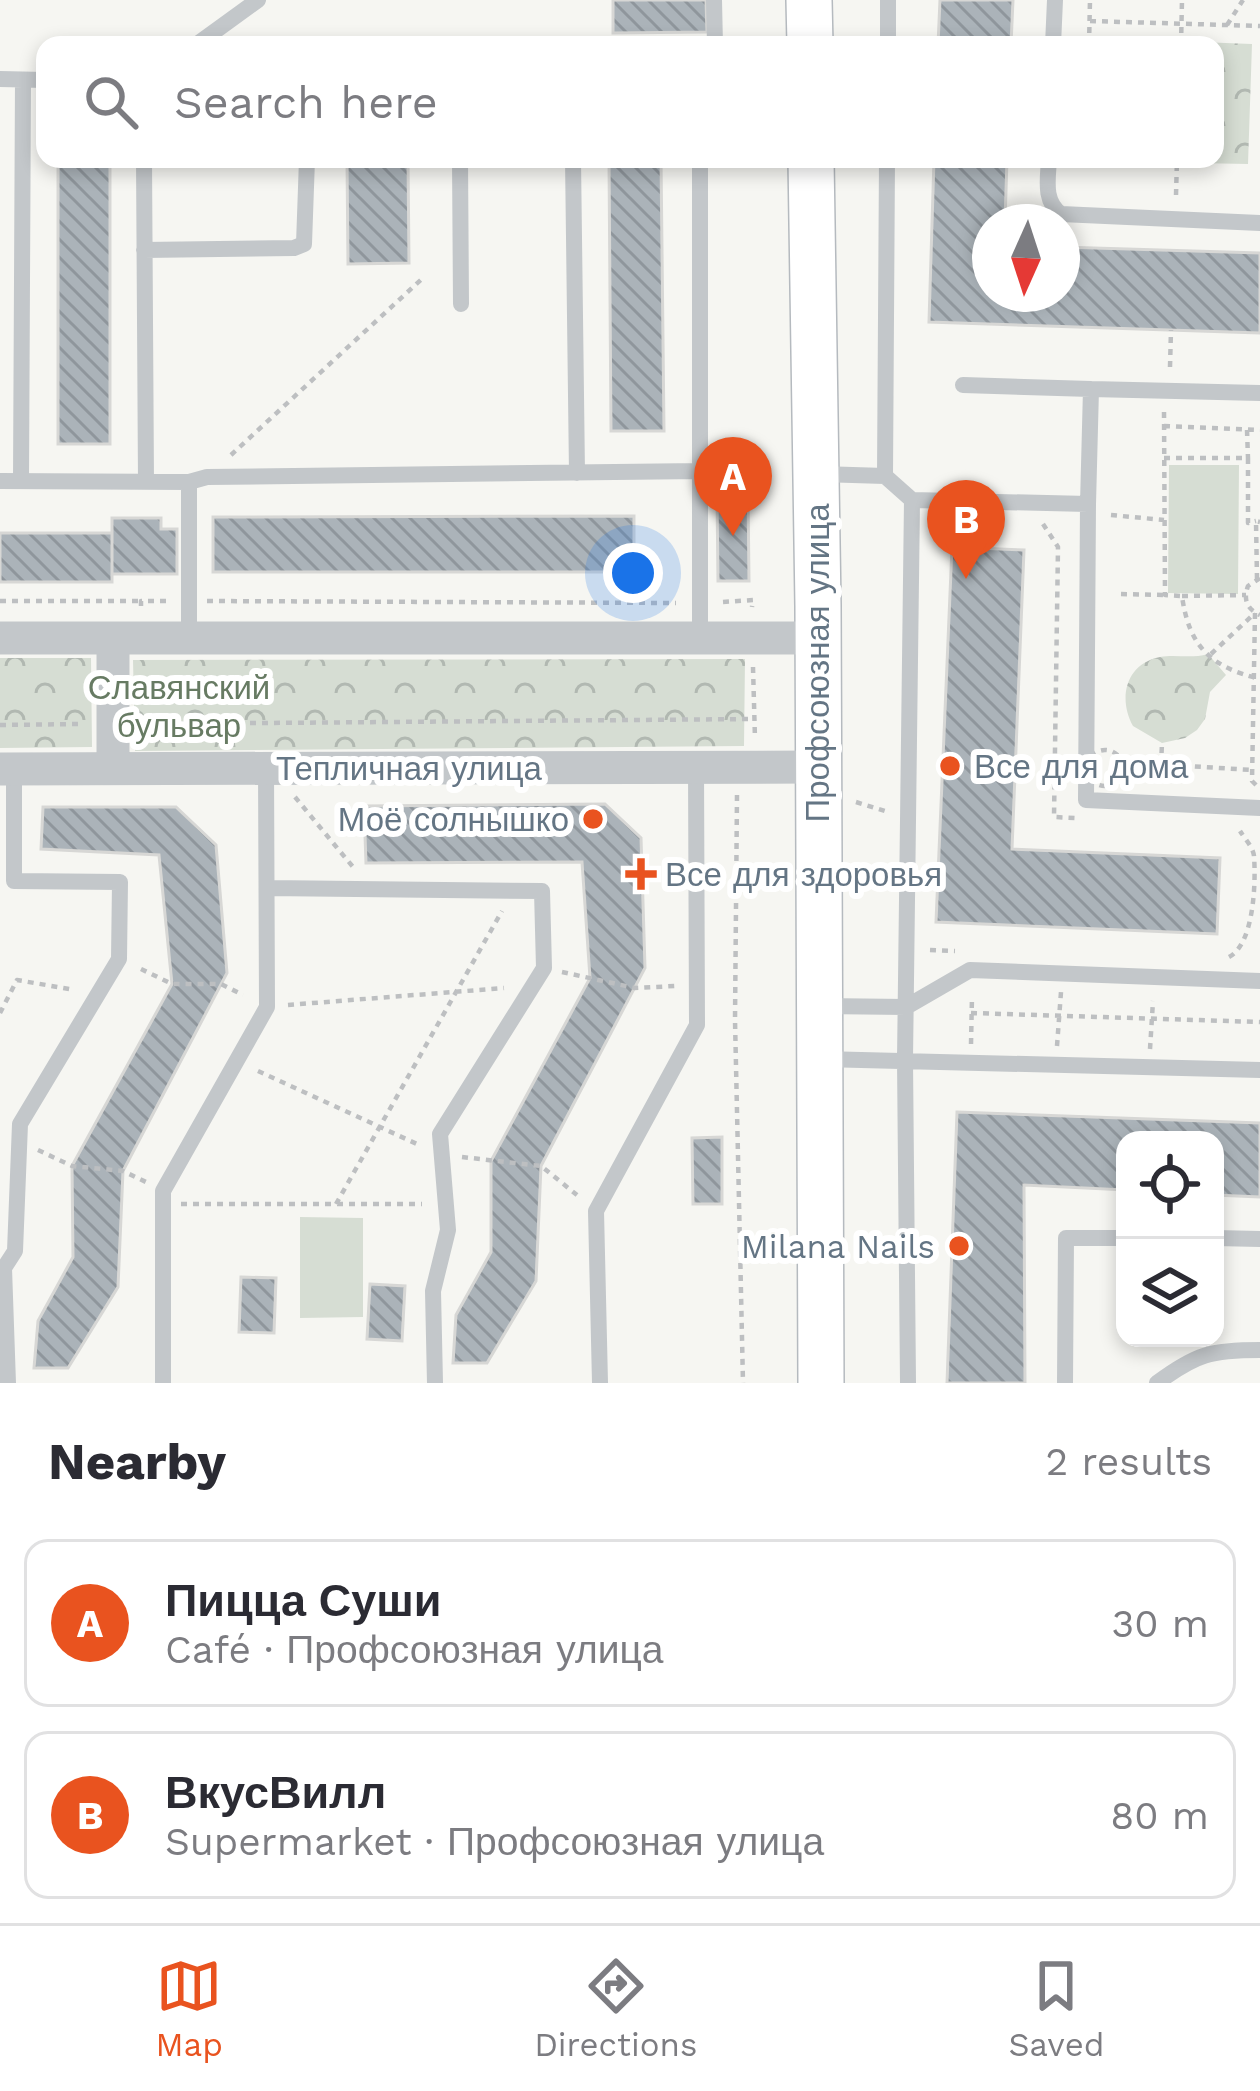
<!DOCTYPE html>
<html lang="en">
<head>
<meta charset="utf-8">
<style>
	body { margin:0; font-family:"Work Sans",sans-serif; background:#f2f2f3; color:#2b2b33 }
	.controls { position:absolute; right:36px; bottom:36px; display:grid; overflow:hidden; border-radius:24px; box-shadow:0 6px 18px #0003 }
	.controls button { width:108px; height:108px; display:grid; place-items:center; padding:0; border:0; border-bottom:3px solid #e1e1e2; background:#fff; color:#2b2b33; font:60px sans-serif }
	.compass { position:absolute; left:972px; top:204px; width:108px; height:108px; border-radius:50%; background:#fff; box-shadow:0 6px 18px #0003; rotate:183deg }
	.you { position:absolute; left:633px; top:573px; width:42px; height:42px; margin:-30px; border:9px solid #fff; border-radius:50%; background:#1a73e8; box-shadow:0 0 0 18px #1a73e833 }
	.badge { display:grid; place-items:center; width:78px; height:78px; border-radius:50%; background:#e9531f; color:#fff; font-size:39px; font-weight:700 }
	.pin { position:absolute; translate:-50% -99px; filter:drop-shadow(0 3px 6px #0008) }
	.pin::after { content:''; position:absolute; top:63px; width:42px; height:36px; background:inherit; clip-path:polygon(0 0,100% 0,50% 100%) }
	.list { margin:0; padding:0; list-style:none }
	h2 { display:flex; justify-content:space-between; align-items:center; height:156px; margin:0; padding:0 48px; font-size:51px }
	h2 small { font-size:39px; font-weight:400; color:#7c7c81 }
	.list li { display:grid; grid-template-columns:78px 1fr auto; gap:36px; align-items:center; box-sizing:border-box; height:168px; margin:0 24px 24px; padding:0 24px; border:3px solid #e1e1e2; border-radius:24px }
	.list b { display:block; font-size:45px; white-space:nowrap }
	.list p { margin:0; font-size:39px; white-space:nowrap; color:#7c7c81 }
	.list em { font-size:39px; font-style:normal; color:#7c7c81 }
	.icon { flex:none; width:66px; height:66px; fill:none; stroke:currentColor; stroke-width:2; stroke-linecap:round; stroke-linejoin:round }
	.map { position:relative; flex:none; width:1260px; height:1383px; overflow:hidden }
	.search { position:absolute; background:#fff; box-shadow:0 6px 18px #0003; left:36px; right:36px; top:36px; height:132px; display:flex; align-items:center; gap:30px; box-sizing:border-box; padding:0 42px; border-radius:24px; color:#7c7c81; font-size:45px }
	.sheet { height:540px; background:#fff }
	nav { display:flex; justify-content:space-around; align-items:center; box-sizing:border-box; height:168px; border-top:3px solid #e1e1e2; background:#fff; font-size:33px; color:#7c7c81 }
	nav a { display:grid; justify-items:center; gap:6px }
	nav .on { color:#e9531f }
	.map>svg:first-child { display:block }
	.park { fill:url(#park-crowns) }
	.garden { fill:#d6ddd3 }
	.building { fill:url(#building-back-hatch); stroke:#d7d7d5; stroke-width:3 }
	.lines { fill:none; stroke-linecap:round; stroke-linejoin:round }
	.secondary-casing { stroke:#b5babf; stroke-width:48 }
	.path { stroke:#bdbfc1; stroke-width:4.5; stroke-dasharray:6 6; stroke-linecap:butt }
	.service { stroke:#c3c7ca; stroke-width:16 }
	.minor { stroke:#c3c7ca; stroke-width:33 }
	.secondary { stroke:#fff; stroke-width:45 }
	.poi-dot { fill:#e9531f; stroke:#fff; stroke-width:4.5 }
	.labels { text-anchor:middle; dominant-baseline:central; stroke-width:12; stroke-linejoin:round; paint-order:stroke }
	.street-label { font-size:33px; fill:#647584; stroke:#fff }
	.park-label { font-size:33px; fill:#677b63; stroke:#fff }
	.poi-label { font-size:33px; fill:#647584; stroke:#fff; text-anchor:start }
</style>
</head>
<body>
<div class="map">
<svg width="1260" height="1383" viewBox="0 0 1260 1383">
	<defs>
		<pattern id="park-crowns" width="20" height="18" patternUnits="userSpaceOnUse" patternTransform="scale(3)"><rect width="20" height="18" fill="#d6ddd3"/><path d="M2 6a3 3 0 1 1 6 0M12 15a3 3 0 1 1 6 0" fill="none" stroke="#b1b8b1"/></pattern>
		<pattern id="building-back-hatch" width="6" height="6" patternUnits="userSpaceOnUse" patternTransform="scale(3)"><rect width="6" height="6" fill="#abb3b9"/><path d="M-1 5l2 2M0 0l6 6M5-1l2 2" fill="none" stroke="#8f969c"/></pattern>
	</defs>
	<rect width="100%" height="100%" fill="#f6f6f2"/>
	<!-- park -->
	<path class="park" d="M1199,42l53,2 -4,120 -54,-1v-4h21v-114z
		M1208,654l18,21 -16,17 -5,27 -8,11 -12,8 -23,5 -29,-17c-15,-27 -8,-62 27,-69 16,-3 30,2 48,-3z
		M0,658h91l1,89 -92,1z
		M745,659l-1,87 -609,5 -2,-91z"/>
	<!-- garden -->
	<path class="garden" d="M1169,465h70l-1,129 -70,-1z
		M300,1217l63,1v99l-63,1z"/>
	<!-- building -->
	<path class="building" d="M613,0h93l1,32 -94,1z
		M940,0h73l-2,45h-73z
		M58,159h52v285h-52z
		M347,159h61l1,104 -61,1z
		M609,159h52l3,272h-53z
		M934,159h73l-2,63h-15v72h72v-47l198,6v80l-331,-11z
		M717,492h31l1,89h-31z
		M634,516v56h-421v-55z
		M112,518h49v11h16v45h-65z
		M0,533h112v49h-112z
		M952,547l72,3 -12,299 208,9 -3,76 -281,-12z
		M605,804l36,34 4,130 -104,198 -5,115 -49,82h-34l3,-48 35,-63v-91l99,-183 -8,-116 -216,1 -2,-57z
		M43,807h133l40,38 11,128 -104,198 -5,116 -50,81h-34l4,-47 35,-64 -1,-91 100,-182 -13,-129 -118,-6z
		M957,1112l303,11v74l-45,-2v-55h-90v50l-101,-5 1,198h-78z
		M722,1137v67h-29l-1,-66z
		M241,1277l35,1 -2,55 -35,-1z
		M370,1284l35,2 -3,55 -35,-2z"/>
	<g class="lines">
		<!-- secondary casing -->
		<g class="secondary-casing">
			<path id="secondary" d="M809,0l1,45
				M811,159l7,447 3,777"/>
		</g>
		<!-- path -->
		<path class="path" d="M1090,21l170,5
			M1227,25l16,-25
			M1089,45l1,-45
			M1181,45l1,-45
			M1176,195l1,-36
			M1170,367l1,-37
			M1164,412l1,183 17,1c7,51 29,71 78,83
			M1164,426l96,4
			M1247,430l1,28
			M231,455l194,-179
			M1164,458h84v65l8,-2
			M1111,515l53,5
			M1043,524l15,23 -4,270 21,1
			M1260,578l-12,8c-5,14 -1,23 12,29
			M1257,579l-1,-58 4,1
			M1121,594l44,1
			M1182,596l64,-1
			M0,601h141
			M207,601l469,2
			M723,602l30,-2 -1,7
			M141,606v-5h25
			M1255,613l-3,168 4,4
			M1211,654l44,-41
			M753,667l2,72
			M142,724l612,-5
			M0,725l82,-1
			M1087 768a18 18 0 1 1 36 0a18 18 0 1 1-36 0Z
			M1123,762l129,8
			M1161,765l1,-22
			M737,795l-2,225 8,363
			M295,797l58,70
			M856,802l29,9
			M930,950l25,1
			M1229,957c25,-13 27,-74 25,-101 -1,-9 -9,-17 -14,-25
			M141,969l31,15h49l22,11
			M562,972l73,16 40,-2
			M288,1005l216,-17
			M0,1013l17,-33 58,10
			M971,1013l289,9
			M971,1044l1,-48
			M1057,1046l4,-54
			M1150,1049l3,-48
			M258,1071l159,73
			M38,1150l34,16 51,5 23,11
			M462,1157l79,9 36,29
			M181,1204h241
			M336,1204l166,-293"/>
		<!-- service -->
		<path class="service" d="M714,0l1,45
			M196,45l62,-45
			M888,45v-45
			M1053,45l2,-45
			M0,79l45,1
			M144,159l2,323
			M460,159l1,145
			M573,159l4,314
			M1049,159c-1,20 -6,42 12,55l199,9
			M144,250l150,-2 10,-4 3,-85
			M963,385l128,4
			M820,474l65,2 27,24
			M885,476l2,-317
			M0,481l189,1 18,-5 493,-6v-312
			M21,481l2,-401
			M1088,504l-2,296 174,8
			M189,638v-156
			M700,638v-167
			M268,888l274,3 2,77 -104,166 8,96 -15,61 2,92
			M821,1006l85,1 64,-37 290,11
			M822,1059l438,11
			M1215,1238l45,1
			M8,1383l-4,-115 11,-17 5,-127 99,-165 1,-77 -106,-1v-112
			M163,1383v-192l104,-184 -1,-239
			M600,1383l-4,-172 101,-186 -1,-258
			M908,1383l-3,-323 7,-560 176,4 3,-115 169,4
			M1065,1383l1,-145h59
			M1157,1383c39,-29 54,-33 103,-33"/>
		<!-- minor -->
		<path class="minor" d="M0,638h818
			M113,638v130
			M0,769l819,-2"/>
		<!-- secondary -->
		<use href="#secondary" class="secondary"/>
	</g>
	<!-- markers -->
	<g class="poi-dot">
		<circle cx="950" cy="766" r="12"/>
		<circle cx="593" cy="819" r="12"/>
		<path d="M635 856h12v12h12v12h-12v12h-12v-12h-12v-12h12z"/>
		<circle cx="959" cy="1246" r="12"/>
	</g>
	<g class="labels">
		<!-- street labels -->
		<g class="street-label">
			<text transform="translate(817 663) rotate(-90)">Профсоюзная улица</text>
			<text x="409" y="768">Тепличная улица</text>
		</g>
		<!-- park labels -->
		<g class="park-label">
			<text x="179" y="687">Славянский<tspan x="179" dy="38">бульвар</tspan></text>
		</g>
		<!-- poi labels -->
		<g class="poi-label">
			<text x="974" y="766">Все для дома</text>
			<text x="569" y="819" text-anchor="end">Моё солнышко</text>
			<text x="665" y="874">Все для здоровья</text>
			<text x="935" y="1246" text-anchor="end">Milana Nails</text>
		</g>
	</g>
</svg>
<div class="controls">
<button><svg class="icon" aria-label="locate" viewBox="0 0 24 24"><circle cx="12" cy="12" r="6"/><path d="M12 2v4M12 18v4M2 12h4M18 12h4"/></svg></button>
<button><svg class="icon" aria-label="layers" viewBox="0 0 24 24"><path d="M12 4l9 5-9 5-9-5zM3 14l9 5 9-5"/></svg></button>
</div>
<svg class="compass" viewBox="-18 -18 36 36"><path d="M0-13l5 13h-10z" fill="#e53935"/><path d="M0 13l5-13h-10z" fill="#7c7c81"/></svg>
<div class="you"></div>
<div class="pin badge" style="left:733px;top:536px">A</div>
<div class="pin badge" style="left:966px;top:579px">B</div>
<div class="search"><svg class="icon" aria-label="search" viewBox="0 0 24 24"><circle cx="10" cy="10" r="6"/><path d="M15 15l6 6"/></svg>Search here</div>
</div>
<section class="sheet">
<h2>Nearby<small>2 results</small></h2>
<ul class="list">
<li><span class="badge">A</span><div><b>Пицца Суши</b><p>Café · Профсоюзная улица</p></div><em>30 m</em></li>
<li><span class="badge">B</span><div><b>ВкусВилл</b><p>Supermarket · Профсоюзная улица</p></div><em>80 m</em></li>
</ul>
</section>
<nav>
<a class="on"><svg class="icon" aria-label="map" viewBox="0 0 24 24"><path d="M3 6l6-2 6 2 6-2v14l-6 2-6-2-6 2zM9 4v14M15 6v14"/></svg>Map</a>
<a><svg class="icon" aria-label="directions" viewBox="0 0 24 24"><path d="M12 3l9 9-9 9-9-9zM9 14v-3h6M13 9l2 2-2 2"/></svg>Directions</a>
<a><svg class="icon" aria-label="saved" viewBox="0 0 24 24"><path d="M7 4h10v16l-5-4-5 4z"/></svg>Saved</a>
</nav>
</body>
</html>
